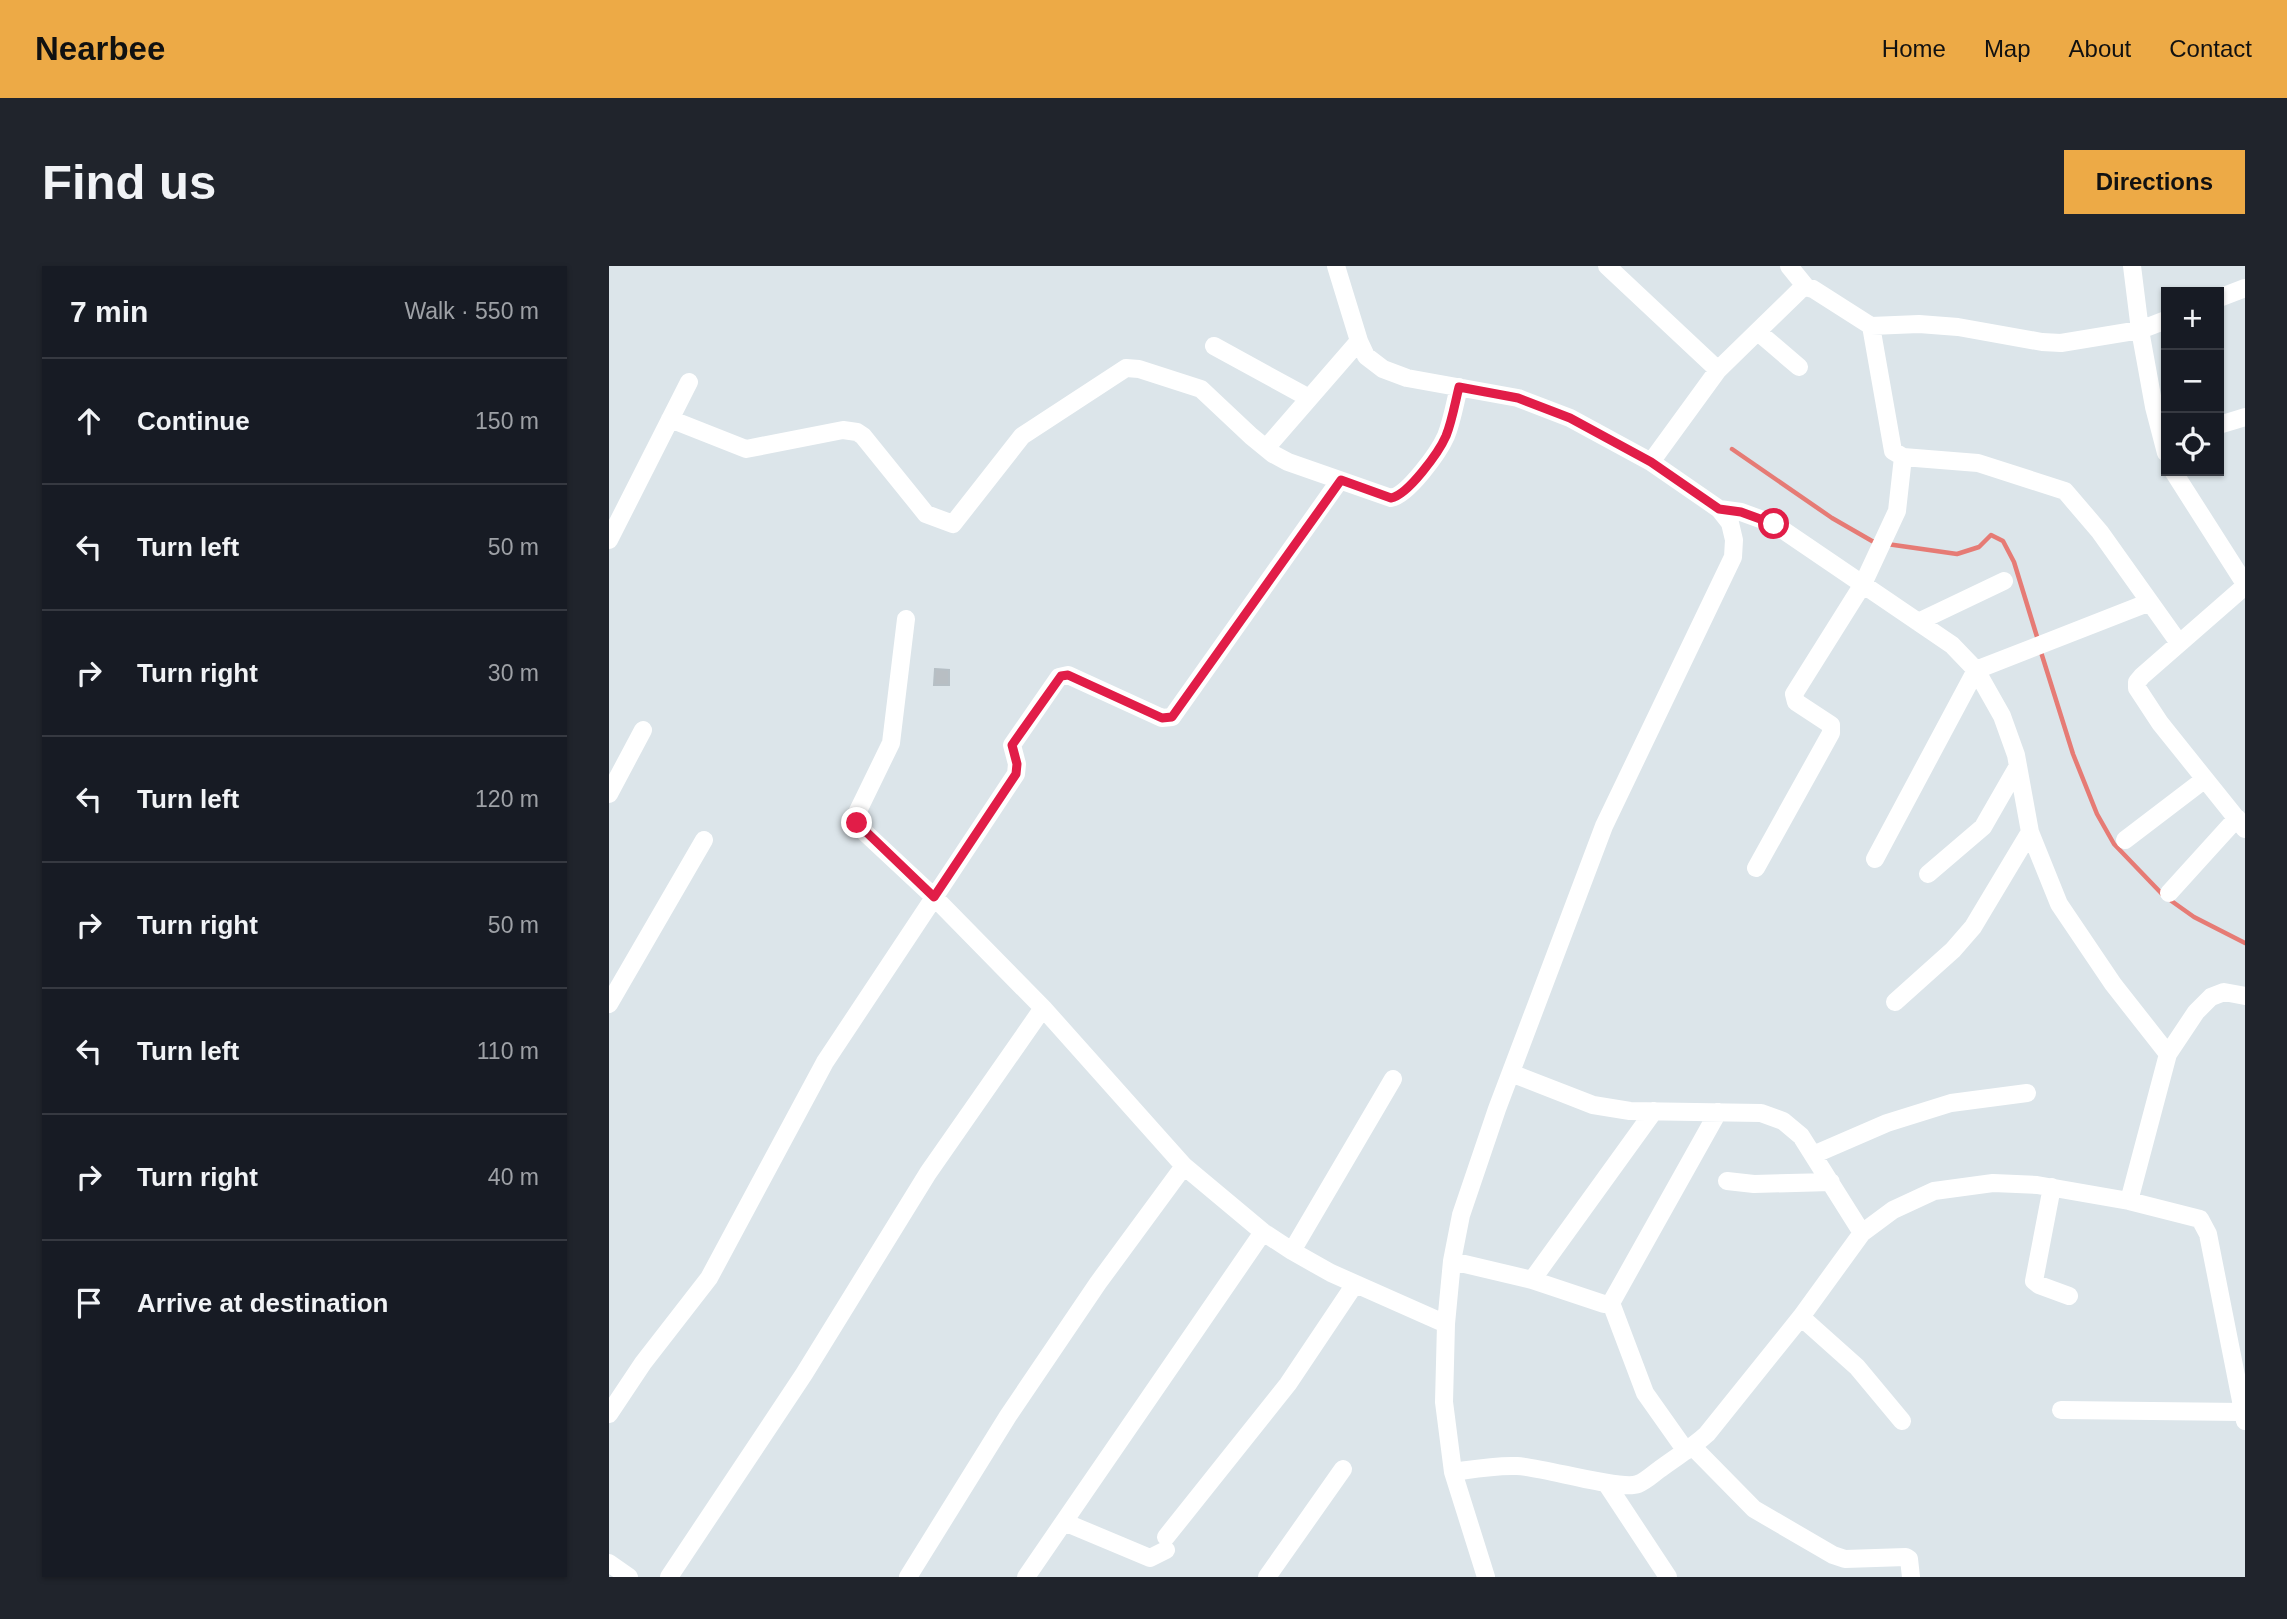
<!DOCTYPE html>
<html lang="en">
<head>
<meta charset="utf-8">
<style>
	body { margin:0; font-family:Helvetica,sans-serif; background:#20242c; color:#f1f3f6 }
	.controls { position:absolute; right:21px; top:21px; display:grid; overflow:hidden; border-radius:0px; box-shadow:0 2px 5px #0004 }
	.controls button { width:63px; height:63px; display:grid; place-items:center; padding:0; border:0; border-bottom:2px solid #363941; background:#171b24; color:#f1f3f6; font:35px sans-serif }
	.stop { position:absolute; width:21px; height:21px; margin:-16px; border:5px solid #e11d48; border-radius:50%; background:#fff }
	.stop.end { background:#e11d48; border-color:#fff; box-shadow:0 2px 7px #0008 }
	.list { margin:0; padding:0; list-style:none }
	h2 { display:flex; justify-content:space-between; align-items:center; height:91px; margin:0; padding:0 28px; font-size:30px }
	h2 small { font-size:23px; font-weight:400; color:#9ea1a6 }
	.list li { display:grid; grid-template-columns:46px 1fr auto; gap:21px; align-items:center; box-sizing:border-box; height:126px; padding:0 28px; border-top:2px solid #363941 }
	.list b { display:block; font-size:26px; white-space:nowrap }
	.list em { font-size:23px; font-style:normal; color:#9ea1a6 }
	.icon { flex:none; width:38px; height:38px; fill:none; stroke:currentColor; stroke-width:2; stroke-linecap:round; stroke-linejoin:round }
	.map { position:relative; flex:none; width:1636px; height:1311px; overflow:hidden; border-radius:0px }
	header { display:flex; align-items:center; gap:42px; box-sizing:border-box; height:98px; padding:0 35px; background:#edaa46; color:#111 }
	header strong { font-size:33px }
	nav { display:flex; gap:38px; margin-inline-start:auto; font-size:24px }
	.intro { display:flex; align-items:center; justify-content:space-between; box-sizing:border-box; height:168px; padding:0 42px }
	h1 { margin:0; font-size:49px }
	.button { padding:18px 32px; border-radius:0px; background:#edaa46; color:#111; font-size:24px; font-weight:700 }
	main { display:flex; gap:42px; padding:0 42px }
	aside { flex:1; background:#171b24; border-radius:0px; box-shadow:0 2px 5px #0004 }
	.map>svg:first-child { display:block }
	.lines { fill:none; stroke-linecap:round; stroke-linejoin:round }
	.stream { stroke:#e67b75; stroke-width:4.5 }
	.building { fill:#b8bec3; stroke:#b6bfc5; stroke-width:2 }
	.minor { stroke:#fff; stroke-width:18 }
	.route { stroke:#e11d48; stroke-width:9 }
</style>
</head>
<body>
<header>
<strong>Nearbee</strong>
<nav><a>Home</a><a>Map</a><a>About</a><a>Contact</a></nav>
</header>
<div class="intro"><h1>Find us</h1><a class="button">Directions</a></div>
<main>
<aside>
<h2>7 min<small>Walk · 550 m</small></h2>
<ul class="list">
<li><svg class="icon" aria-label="ahead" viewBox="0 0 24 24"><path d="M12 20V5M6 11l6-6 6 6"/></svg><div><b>Continue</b></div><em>150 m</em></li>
<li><svg class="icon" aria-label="left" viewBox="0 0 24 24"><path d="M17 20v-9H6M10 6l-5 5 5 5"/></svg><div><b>Turn left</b></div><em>50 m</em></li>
<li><svg class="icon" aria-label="right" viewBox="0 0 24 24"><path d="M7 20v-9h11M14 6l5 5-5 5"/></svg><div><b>Turn right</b></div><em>30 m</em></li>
<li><svg class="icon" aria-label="left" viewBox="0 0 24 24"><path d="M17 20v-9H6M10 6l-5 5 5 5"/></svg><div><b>Turn left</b></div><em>120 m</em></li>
<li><svg class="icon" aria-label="right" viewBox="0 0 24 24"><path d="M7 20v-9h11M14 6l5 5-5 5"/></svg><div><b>Turn right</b></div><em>50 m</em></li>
<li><svg class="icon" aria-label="left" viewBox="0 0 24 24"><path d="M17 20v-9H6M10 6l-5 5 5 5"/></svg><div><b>Turn left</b></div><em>110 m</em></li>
<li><svg class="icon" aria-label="right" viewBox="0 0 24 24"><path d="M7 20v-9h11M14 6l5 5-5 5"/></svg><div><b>Turn right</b></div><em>40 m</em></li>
<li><svg class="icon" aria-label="arrive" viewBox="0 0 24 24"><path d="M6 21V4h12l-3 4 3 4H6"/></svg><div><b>Arrive at destination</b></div></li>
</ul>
</aside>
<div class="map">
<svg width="1636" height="1311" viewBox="0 0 1636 1311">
	<rect width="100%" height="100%" fill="#dce5ea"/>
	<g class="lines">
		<!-- stream -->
		<path class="stream" d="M1123,183l100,69 40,23 6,1
			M1278,278l70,10 22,-7 12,-12 12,6 11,21 24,78
			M1431,383l33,105 24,60 17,30 49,51 31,22 51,26"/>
	</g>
	<!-- building -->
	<path class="building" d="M326,403l14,1v15h-15z"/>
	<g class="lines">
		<!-- minor -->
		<path class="minor" d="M727,0l23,75 7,15 17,13 24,9 111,20 52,20 81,44 68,47 11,14 4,17 -1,17 -129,269 -107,283 -36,106 -9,46 -6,63 -2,78 9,70 33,105
			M998,0l111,104
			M1180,0l17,21
			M1523,0l8,64 14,77 12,46
			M1610,32l26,-10
			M1262,60l22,125 10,6 75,6 87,28 35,41 79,111
			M1149,66l41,35
			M605,80l95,52
			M61,153l76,30 97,-19 14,2 6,4 63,78 27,10 69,-88 104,-68 13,1 62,20 50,47 22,18 15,8 103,36c17,-3 48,-46 55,-62 6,-15 9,-33 13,-49
			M1610,159l26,-8
			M657,182l93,-107
			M1042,196l67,-92 82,-80 6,-3 7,2 58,37 48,-2 39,3 84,15 19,1 79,-13 26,-10
			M1564,205l72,113
			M1110,243l22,3 33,12 178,121 24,25 26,46 14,39 14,77 29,72 54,80 55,70
			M0,274l80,-158
			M1636,320l-103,90 -5,6v6l23,35 85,106
			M297,353l-15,124 -35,72 3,12 75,70 109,111 141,158 79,66 29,19 39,22 115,51
			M1309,356l86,-41
			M0,528l34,-64
			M1516,574l80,-61
			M1266,593l101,-189 174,-68
			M1147,602l75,-135v-8l-35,-23 -2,-8 69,-110 34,-73 6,-54
			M1319,608l55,-47 35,-61
			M1560,627l68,-75
			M1286,736l58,-52 20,-23 57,-95
			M0,738l95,-164
			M902,807l82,32 37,6 131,2 22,8 18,15 61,97
			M1204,889l74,-32 64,-20 76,-10
			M1118,915l27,3 77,-2
			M1443,921l-18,94 5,4 30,11
			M1520,935l39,-147 28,-42 15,-15 13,-5 21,4
			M683,985l101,-172
			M843,995l80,19 72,24 7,-1 107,-191
			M923,1014l122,-169
			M1002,1037l34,90 41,58
			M1192,1051l56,50 45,54
			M1452,1144l182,2
			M0,1148l34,-51 66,-85 116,-216 191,-288 1,-10 -5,-19 47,-68 9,-2 94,43 10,-1 168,-237
			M1084,1181l61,62 79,46 12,4 61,-2 3,2 2,18
			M844,1206c21,-3 42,-7 64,-6 26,1 103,25 121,18 8,-3 15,-10 22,-15 16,-12 33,-22 47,-35l94,-117 61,-84 31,-23 41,-19 59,-8 44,2 92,16 71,18 8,15 37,187
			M997,1217l62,94
			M455,1256l86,36 16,-8
			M557,1271l122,-153 67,-100
			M0,1297l20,14
			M60,1311l135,-203 124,-201 115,-165
			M299,1311l100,-161 90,-133 86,-117
			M417,1311l237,-345
			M658,1311l76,-108"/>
	</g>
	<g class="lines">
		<!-- route -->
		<path class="route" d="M248,557l77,74 82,-123 1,-10 -5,-19 49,-69 7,-1 94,43 10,-1 169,-237 50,18c17,-3 48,-46 55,-62 6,-15 9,-33 13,-49l59,11 52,20 81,44 68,47 22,3 33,12"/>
	</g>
</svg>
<div class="controls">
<button>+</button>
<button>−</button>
<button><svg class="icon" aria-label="locate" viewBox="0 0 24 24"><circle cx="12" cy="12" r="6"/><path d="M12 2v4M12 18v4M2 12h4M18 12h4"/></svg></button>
</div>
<div class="stop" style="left:1165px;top:258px"></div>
<div class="stop end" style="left:248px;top:557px"></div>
</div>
</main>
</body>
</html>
